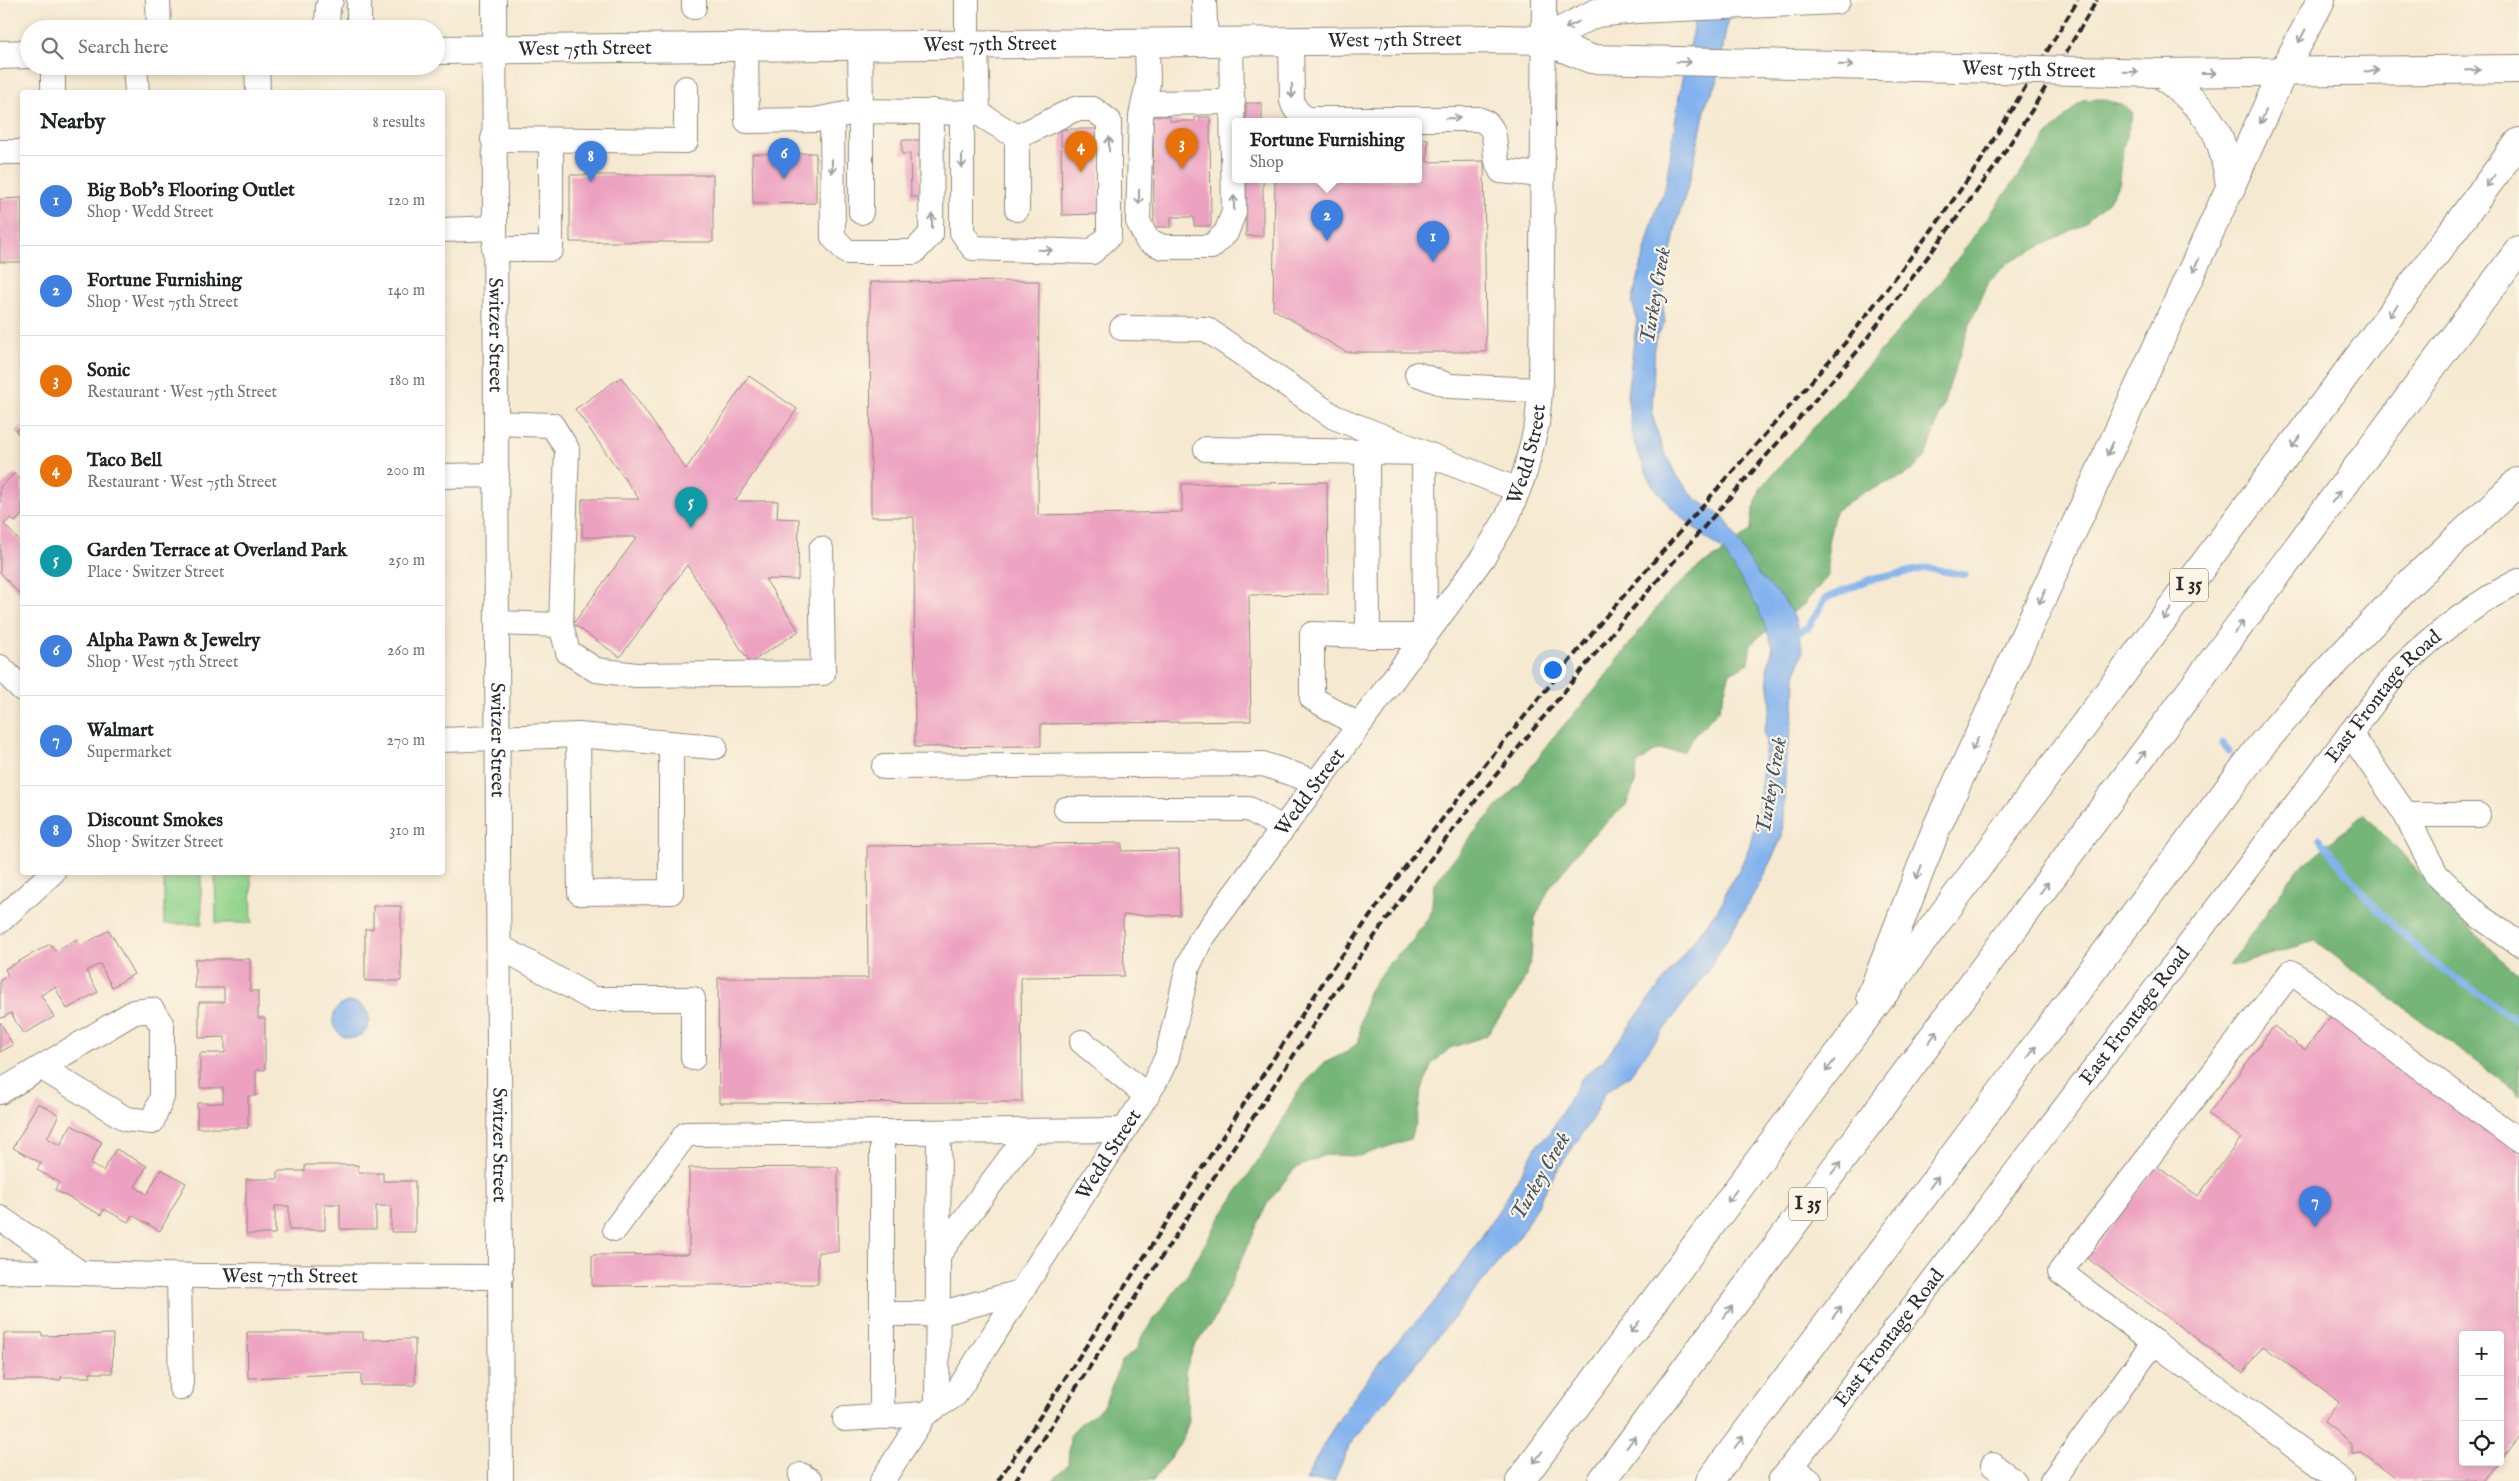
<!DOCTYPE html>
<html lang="en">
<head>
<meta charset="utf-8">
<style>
	body { margin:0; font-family:"IM FELL English",serif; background:#f2f2f2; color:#202124 }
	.controls { position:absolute; right:15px; bottom:15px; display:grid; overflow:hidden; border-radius:5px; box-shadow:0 2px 8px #0003 }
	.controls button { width:45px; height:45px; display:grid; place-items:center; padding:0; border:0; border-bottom:1px solid #e0e0e0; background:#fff; color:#202124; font:25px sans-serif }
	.you { position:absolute; left:1552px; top:669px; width:18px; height:18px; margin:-12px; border:4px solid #fff; border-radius:50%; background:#1a73e8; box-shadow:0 0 0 8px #1a73e833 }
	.badge { display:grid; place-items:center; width:32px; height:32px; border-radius:50%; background:#2563eb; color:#fff; font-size:16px; font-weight:700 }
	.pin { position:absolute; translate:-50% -41px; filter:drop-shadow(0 1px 2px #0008) }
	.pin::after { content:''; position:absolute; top:26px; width:18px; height:15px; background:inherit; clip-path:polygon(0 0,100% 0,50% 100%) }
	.popup { position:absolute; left:1232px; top:118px; width:190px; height:65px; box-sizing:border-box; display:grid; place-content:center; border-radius:5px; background:#fff; filter:drop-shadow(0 1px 4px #0005); font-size:16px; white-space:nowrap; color:#757577 }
	.popup b { font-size:19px; color:#202124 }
	.popup::after { content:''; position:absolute; left:50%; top:100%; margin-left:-10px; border:10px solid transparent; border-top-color:#fff }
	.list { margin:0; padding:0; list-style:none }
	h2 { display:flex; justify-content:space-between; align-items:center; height:65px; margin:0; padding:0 20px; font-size:21px }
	h2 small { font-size:16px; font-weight:400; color:#757577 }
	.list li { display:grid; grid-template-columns:32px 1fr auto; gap:15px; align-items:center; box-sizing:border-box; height:90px; padding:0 20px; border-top:1px solid #e0e0e0 }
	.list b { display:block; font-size:19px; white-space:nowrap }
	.list p { margin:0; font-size:16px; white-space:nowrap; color:#757577 }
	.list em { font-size:16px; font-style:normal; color:#757577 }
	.icon { flex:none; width:28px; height:28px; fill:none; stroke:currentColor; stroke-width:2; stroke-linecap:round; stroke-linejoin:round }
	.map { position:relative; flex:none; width:2519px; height:1481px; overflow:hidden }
	.search { position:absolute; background:#fff; box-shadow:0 2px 8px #0003; left:20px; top:20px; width:425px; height:55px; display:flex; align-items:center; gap:12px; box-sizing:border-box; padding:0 18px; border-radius:28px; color:#757577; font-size:19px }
	.panel { position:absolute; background:#fff; box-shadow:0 2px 8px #0003; left:20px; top:90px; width:425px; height:785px; border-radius:5px }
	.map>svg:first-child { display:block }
	.green { fill:#91d38b; stroke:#5e7f5b }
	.forest { fill:#74b577; stroke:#507051 }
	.water { fill:#83b3ee; stroke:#576f8c }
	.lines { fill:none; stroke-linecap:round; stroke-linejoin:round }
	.stream { stroke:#83b3ee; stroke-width:7 }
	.building { fill:#eda1c1 }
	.minor-casing { stroke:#908a7e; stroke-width:26 }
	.major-casing { stroke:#908a7e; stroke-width:30 }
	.highway-casing { stroke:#908a7e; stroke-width:30 }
	.minor { stroke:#fff; stroke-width:24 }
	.major { stroke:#fff; stroke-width:28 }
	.highway { stroke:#fff; stroke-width:28 }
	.rail { stroke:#2b2b2b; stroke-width:4; stroke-dasharray:8 4; stroke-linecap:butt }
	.major-bridge-casing { stroke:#908a7e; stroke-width:30; stroke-linecap:butt }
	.major-bridge { stroke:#fff; stroke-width:28 }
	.oneway { stroke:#a0a0a0 }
	.labels { text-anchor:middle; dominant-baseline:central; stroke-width:4.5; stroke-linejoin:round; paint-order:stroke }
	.shield { fill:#fcf5e5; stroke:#6a6863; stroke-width:1 }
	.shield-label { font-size:19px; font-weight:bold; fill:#2b2b2b }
	.street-label { font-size:20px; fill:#2b2b2b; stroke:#fcf5e5 }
	.water-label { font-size:21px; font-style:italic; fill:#455466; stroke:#fcf5e5 }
</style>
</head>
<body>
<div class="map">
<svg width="2519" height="1481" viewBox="0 0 2519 1481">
	<rect width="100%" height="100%" fill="#fcf5e5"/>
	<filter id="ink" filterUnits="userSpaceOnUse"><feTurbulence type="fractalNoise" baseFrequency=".02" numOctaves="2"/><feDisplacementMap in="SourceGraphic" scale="10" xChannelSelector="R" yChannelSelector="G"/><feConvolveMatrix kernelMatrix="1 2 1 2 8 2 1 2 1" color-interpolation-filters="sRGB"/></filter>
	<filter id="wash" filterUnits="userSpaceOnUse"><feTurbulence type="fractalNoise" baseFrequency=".0096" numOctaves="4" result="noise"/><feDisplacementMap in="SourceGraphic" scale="20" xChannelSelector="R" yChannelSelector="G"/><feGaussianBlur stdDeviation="1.12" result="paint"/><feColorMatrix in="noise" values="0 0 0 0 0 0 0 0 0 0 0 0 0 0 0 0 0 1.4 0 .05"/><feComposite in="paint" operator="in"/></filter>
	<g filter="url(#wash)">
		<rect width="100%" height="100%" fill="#f6e9d1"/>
		<!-- green -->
		<path class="green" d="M164,873h37l1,51h-38z
			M215,873h36l1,50h-36z"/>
		<!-- forest -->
		<path class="forest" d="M2100,99l20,5 13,9 -10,34 -3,35 -13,21 -29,24 -70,36 -19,19 -18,39 -46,137 -20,17 -42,18 -28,18 -7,31v34l-25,29 -43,31 -10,10 -1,17 -19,10 -11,37 -26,27 -9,14 -27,-1 -20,14 -2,19 -9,22 -40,36 -37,48 -14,29 -5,47 -9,22 -35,49 -36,12 -18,16 -10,25 -6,34 -6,16 -50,17 -35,-1 -31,14 -27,35 -53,116 -20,26 -9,26 4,49 -7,20 -29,40h-100l15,-17 2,-28 11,-14 14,-8 10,-11 16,-41 16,-13 6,-15 45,-60 30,-53 58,-88 21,-41 27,-29 21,-10 14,-11 1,-18 8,-32 19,-27 25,-24 19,-28 3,-29 47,-60 39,-41 29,-41 46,-52 70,-93 33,-30 21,-12 32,-25 1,-14 8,-27 179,-205 109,-149 34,-35z
			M2364,814l134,143 21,16v121l-204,-153 -87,26 68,-96z"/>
		<!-- water -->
		<path class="water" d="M1699,0h32l-14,83 -10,18 -17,79 -13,41 -15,78 3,23 -10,18 -3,74 9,31 15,30 19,23 30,21 33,56 25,23 12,21 8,32 -8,24 -1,33 -8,52 -4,77 -22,46 -52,88 -79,105 -24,16 -12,25 -44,66 -27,50 -173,213 -15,35h-29c25,-54 60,-103 100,-148 10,-11 22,-21 31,-33 39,-49 71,-102 102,-156l11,-10 33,-56 21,-17 120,-159 4,-14 12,-18 10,-22 8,-32 9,-72 -2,-13 7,-28 -4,-33 6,-23 -15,-39 -36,-59 -14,-9 -37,-33 -20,-24 -17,-40 -7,-48 10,-76 -5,-17 21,-82 13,-36 15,-100z
			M333 1020a18 18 0 1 1 36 0a18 18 0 1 1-36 0Z"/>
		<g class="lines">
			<!-- stream -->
			<path class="stream" d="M1790,636l18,-8 17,-29 44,-19 58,-12 38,7
				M2223,744l6,7
				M2320,839l51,64 54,53 94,66"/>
		</g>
		<g id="blocks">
			<!-- building -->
			<path class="building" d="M1246,103h16v19h-16z
				M1153,116h17v5h25v-4h15l1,109h-17v-9h-23v10h-17z
				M1061,129h38l1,85 -38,1z
				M1418,139h10l-1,23 57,-1 2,191h-140l-73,-43 2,-129h143z
				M902,140h24v14h-7l1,43h-9l-1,-43h-8z
				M816,153v50l-63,1 -1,-50z
				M570,175h143v67h-143z
				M1246,180h17v56h-17z
				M22,198v64h-22v-63z
				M1039,281l-1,234 144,-3v-28l145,-2 1,112 -79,1 2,126 -210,3v22l-126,1 -1,-230h-43l-1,-235z
				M749,376l48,33 -62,92h43l-1,17 22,1 -1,61 -33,-1 34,52 -49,32 -63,-98 -67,92 -47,-33 64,-87h-55v-38h57l-64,-90 46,-32 65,92z
				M22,425v14l-6,-8z
				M15,473l7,9v33l-7,7 -4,-4 -7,6 18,20v53l-22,-25v-85z
				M1122,843v8l57,-1 1,65h-57l1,61 -103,1 1,125 -303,1 -1,-125h150l-1,-132z
				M373,906h28v75h-36v-52h8z
				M109,930l25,44 -22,13 -12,-23 -14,7 12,21 -31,17 -12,-22 -14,8 13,22 -31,17 -12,-21 -11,6v-39l8,-4 -3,-7 45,-25 5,7 22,-12 4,7z
				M195,959h55v32h8v27h7v52h-9v26h-8v32h-51v-25h26v-15h-23v-35h25v-16l-26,1v-36h25v-14h-29z
				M2332,1014l187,139v282l-19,25v-125h-37v127h36l-15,19h-85l-38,-29 -9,1v-10l-28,-21 15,-20 -76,-56 -20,27 -156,-115 70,-92 41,30 43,-58 -33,-24 66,-88 31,24z
				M0,1022l13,23 -13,7z
				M38,1103l21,12 -12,23 13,7 11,-20 31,17 -12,22 13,7 13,-22 31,17 -12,21 12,7 14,-25 25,14 -26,48 -28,-16 -4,7 -24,-13 -3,6 -46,-25 4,-8 -22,-12 4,-7 -28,-15z
				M305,1165h53v8h25v8h32v51h-24v-26h-15v23h-36v-25h-15v26h-36v-24h-14v28h-29v-55h32v-8h27z
				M838,1167v85h-20v32l-226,2v-31l97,-1v-86z
				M247,1332h116v8l52,-1v46h-54v-12l-113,5z
				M4,1333h38v3l71,-2 -1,39h-22l1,4h-30v3h-58z"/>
		</g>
	</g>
	<g filter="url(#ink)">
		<use href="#blocks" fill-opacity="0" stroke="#908a7e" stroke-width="1"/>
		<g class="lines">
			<!-- minor casing -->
			<g class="minor-casing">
				<g id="minor">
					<path d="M158,0l1,29"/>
					<path d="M359,0v29"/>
					<path id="s1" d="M494,0l7,1481"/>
					<path d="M694,0v7"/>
					<path d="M967,0v45"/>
					<path d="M1204,0l2,43"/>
					<path d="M327,29l1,-23 3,-6"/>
					<path d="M1291,42l1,59c3,10 8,14 16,18h170c26,8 11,33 23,52l41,4"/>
					<path d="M1147,44l1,39 -7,33 -3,105 9,19 16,7h48l15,-14 8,-21 -3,-169"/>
					<path d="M746,47l1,74 68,-1 46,-9 -1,-65"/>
					<path d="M135,66l2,26"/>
					<path d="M257,66l1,26"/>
					<path d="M53,92v-26"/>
					<path d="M1144,103l89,-1"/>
					<path d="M962,112v120l11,16 119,4 17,-16v-115l-16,-12h-18l-58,28"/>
					<path d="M978,113l39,24v72"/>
					<path d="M832,117l1,120 14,15h67l17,-18 1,-123"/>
					<path d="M493,139l193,2v-53"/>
					<path d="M0,152h22"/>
					<path d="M861,212v-101l117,2 -2,-68"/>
					<path d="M442,230l52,-2"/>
					<path d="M494,249h57v-109"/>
					<path d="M1122,328l84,1 128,88 184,73"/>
					<path d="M1417,374l33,12 90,4"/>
					<path d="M496,423l56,2 15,24 -6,176 -64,-2"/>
					<path d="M1206,449l218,4 1,183h-57l-1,-184"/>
					<path d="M442,476l55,-1"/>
					<path d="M561,625l7,27 28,18 40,5 187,-2 -2,-124"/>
					<path d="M0,667l22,22"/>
					<path d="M1358,725l-46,-27v-64l56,2"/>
					<path d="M2350,733l56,82 30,59 43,42 40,28"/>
					<path d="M578,735l2,158 91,-1v-148"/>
					<path d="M442,740l136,-5 137,12"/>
					<path d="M884,767l379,-3 53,18"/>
					<path d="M1066,809h183l33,19"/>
					<path d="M2406,815h72"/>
					<path d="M0,921l53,-49"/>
					<path d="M499,946l94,53h100v59"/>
					<path d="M1082,1042l65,54"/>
					<path d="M0,1092l134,-80 18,-2 10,15v72l-10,25 -26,-3 -84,-51"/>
					<path d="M882,1132v271l3,14"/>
					<path d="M0,1218l79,54"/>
					<path d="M615,1229l71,-95 438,-4"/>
					<path d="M938,1255l92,-124"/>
					<path id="s2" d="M0,1271l201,5 300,1"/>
					<path d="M179,1276l2,112"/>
					<path d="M883,1314h55l82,-22"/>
					<path d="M2154,1342l-94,-70 231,-300 228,169"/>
					<path d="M937,1406l2,-274"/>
					<path id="s3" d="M845,1419l80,-5 30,-19 200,-313 12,-25 21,-90 12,-26 284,-385 24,-40 17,-44 12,-48 4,-43 3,-381"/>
					<path d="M1993,1465l21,16"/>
					<path d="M1791,1467l19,14"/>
					<path d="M801,1475l10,6"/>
					<path d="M882,1481l43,-67"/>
					<path id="s4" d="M1780,1481l620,-813c36,-34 74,-65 119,-87"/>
					<path d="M2052,1481l102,-139 188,139"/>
				</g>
			</g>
			<!-- major casing -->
			<g class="major-casing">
				<g id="major">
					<path d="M1543,40l53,-27 39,-4 201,-9"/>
					<path id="s5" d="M436,50l1063,-11 44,1 48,19 44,1"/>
					<path d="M0,55l29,-1"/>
					<path d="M2160,73l359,-4"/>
				</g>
			</g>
			<!-- highway casing -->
			<g class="highway-casing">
				<path id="highway" d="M2160,73c25,21 53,41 62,74 4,13 6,28 9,42
					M1871,996l66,-169 346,-755 38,-72
					M1520,1481l999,-1339
					M1602,1481l917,-1231
					M1710,1481l549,-733 44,-51 109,-116 107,-100"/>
			</g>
			<!-- minor -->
			<use href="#minor" class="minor"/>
			<!-- major -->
			<use href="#major" class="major"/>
			<!-- highway -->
			<use href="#highway" class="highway"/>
			<!-- rail -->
			<path class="rail" d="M998,1481l330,-506 80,-112 68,-87 131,-161 238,-272 92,-120 43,-61 98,-162
				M1015,1481l324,-495 80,-112 68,-88 135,-165 234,-268 138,-185 38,-58 65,-110"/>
			<!-- major-bridge casing -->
			<g class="major-bridge-casing">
				<g id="major-bridge">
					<path id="s6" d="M1635,60l525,13"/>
				</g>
			</g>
			<!-- major-bridge -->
			<use href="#major-bridge" class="major-bridge"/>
		</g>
		<!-- one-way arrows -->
		<defs><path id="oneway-shaft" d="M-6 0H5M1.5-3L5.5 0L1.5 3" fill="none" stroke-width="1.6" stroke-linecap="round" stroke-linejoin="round" transform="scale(1.25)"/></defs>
		<g class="oneway">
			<use href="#oneway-shaft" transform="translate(1572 25) rotate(153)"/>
			<use href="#oneway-shaft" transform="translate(2302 36) rotate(118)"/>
			<use href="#oneway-shaft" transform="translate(1684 62) rotate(1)"/>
			<use href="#oneway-shaft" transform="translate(1846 65) rotate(1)"/>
			<use href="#oneway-shaft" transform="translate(2473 70) rotate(-1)"/>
			<use href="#oneway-shaft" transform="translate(2372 71) rotate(-1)"/>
			<use href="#oneway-shaft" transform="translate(2131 72) rotate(1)"/>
			<use href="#oneway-shaft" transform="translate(2209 73)"/>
			<use href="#oneway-shaft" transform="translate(1292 91) rotate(89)"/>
			<use href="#oneway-shaft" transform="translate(2263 117) rotate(114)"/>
			<use href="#oneway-shaft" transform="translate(1453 118) rotate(-1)"/>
			<use href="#oneway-shaft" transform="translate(1109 144) rotate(-90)"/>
			<use href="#oneway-shaft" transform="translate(962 161) rotate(90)"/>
			<use href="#oneway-shaft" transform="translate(832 166) rotate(90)"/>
			<use href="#oneway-shaft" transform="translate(2490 181) rotate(127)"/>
			<use href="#oneway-shaft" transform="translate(1139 197) rotate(91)"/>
			<use href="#oneway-shaft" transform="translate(1234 203) rotate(-91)"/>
			<use href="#oneway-shaft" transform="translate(932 221) rotate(-90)"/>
			<use href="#oneway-shaft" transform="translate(1045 250) rotate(2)"/>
			<use href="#oneway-shaft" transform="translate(2196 265) rotate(115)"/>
			<use href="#oneway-shaft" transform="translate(2393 311) rotate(127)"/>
			<use href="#oneway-shaft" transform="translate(2296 442) rotate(127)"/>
			<use href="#oneway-shaft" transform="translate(2110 449) rotate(115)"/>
			<use href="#oneway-shaft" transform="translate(2336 497) rotate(-53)"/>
			<use href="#oneway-shaft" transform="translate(2042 597) rotate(115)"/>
			<use href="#oneway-shaft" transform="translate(2167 614) rotate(127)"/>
			<use href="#oneway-shaft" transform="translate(2239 627) rotate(-53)"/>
			<use href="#oneway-shaft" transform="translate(1975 744) rotate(115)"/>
			<use href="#oneway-shaft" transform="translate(2141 757) rotate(-53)"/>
			<use href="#oneway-shaft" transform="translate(1919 872) rotate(111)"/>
			<use href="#oneway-shaft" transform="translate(2044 888) rotate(-53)"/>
			<use href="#oneway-shaft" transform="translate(1933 1037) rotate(-53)"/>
			<use href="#oneway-shaft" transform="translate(2032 1052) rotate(-53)"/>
			<use href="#oneway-shaft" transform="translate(1830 1066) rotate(127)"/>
			<use href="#oneway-shaft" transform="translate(1836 1168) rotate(-53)"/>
			<use href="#oneway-shaft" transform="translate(1934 1182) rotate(-53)"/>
			<use href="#oneway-shaft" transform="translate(1732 1196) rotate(127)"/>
			<use href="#oneway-shaft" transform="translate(1728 1312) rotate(-53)"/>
			<use href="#oneway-shaft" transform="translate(1837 1312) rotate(-53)"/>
			<use href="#oneway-shaft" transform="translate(1635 1327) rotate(127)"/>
			<use href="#oneway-shaft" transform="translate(1631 1442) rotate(-53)"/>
			<use href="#oneway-shaft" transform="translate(1739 1442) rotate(-53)"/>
			<use href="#oneway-shaft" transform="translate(1538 1457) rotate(127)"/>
		</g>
	</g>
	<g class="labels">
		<!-- shield labels -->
		<g class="shield">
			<rect x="2170" y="568.5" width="38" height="33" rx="4"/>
			<rect x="1789" y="1187.5" width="38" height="33" rx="4"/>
		</g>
		<g class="shield-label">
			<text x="2189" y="585">I 35</text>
			<text x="1808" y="1204">I 35</text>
		</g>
		<!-- street labels -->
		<g class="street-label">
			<text stroke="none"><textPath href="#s5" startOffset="959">West 75th Street</textPath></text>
			<text stroke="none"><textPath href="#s5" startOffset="554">West 75th Street</textPath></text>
			<text stroke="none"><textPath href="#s5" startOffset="149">West 75th Street</textPath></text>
			<text stroke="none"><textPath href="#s6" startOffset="394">West 75th Street</textPath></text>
			<text stroke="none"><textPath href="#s1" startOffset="335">Switzer Street</textPath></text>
			<text stroke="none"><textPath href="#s3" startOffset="1226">Wedd Street</textPath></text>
			<text stroke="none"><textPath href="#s4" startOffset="990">East Frontage Road</textPath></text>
			<text stroke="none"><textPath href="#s1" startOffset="740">Switzer Street</textPath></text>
			<text stroke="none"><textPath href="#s3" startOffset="821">Wedd Street</textPath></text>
			<text stroke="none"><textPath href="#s4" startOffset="585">East Frontage Road</textPath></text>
			<text stroke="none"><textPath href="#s1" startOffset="1145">Switzer Street</textPath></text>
			<text stroke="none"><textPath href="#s3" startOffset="401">Wedd Street</textPath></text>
			<text stroke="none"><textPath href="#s2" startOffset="290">West 77th Street</textPath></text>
			<text stroke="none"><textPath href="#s4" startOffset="180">East Frontage Road</textPath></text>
		</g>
		<!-- water labels -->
		<g class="water-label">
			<text transform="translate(1656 296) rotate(-80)">Turkey Creek</text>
			<text transform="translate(1772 786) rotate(-80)">Turkey Creek</text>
			<text transform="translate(1541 1177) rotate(-60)">Turkey Creek</text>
		</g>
	</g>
</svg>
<div class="controls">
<button>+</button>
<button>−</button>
<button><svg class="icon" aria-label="locate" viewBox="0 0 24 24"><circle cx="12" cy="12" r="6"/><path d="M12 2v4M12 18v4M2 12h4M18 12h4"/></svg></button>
</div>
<div class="you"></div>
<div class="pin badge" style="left:1433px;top:262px;background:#3f7fe0">1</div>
<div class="pin badge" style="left:1327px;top:241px;background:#3f7fe0">2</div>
<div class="popup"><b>Fortune Furnishing</b>Shop</div>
<div class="pin badge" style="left:1182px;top:169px;background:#e8710a">3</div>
<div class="pin badge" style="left:1081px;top:172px;background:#e8710a">4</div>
<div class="pin badge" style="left:691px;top:528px;background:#0f9aa8">5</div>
<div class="pin badge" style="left:784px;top:179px;background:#3f7fe0">6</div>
<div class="pin badge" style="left:2315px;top:1227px;background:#3f7fe0">7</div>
<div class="pin badge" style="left:591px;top:182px;background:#3f7fe0">8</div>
<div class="search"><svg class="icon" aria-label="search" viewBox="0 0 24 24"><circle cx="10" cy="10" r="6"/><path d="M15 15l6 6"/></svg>Search here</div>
<section class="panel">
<h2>Nearby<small>8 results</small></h2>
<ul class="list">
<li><span class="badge" style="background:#3f7fe0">1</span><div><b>Big Bob's Flooring Outlet</b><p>Shop · Wedd Street</p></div><em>120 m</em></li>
<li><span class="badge" style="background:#3f7fe0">2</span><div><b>Fortune Furnishing</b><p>Shop · West 75th Street</p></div><em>140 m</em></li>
<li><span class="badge" style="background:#e8710a">3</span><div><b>Sonic</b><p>Restaurant · West 75th Street</p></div><em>180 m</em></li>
<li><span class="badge" style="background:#e8710a">4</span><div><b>Taco Bell</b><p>Restaurant · West 75th Street</p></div><em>200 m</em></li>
<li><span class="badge" style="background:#0f9aa8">5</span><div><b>Garden Terrace at Overland Park</b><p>Place · Switzer Street</p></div><em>250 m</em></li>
<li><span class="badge" style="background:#3f7fe0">6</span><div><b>Alpha Pawn &amp; Jewelry</b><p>Shop · West 75th Street</p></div><em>260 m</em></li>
<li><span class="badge" style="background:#3f7fe0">7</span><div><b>Walmart</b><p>Supermarket</p></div><em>270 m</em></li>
<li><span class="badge" style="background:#3f7fe0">8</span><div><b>Discount Smokes</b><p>Shop · Switzer Street</p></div><em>310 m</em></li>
</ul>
</section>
</div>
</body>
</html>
